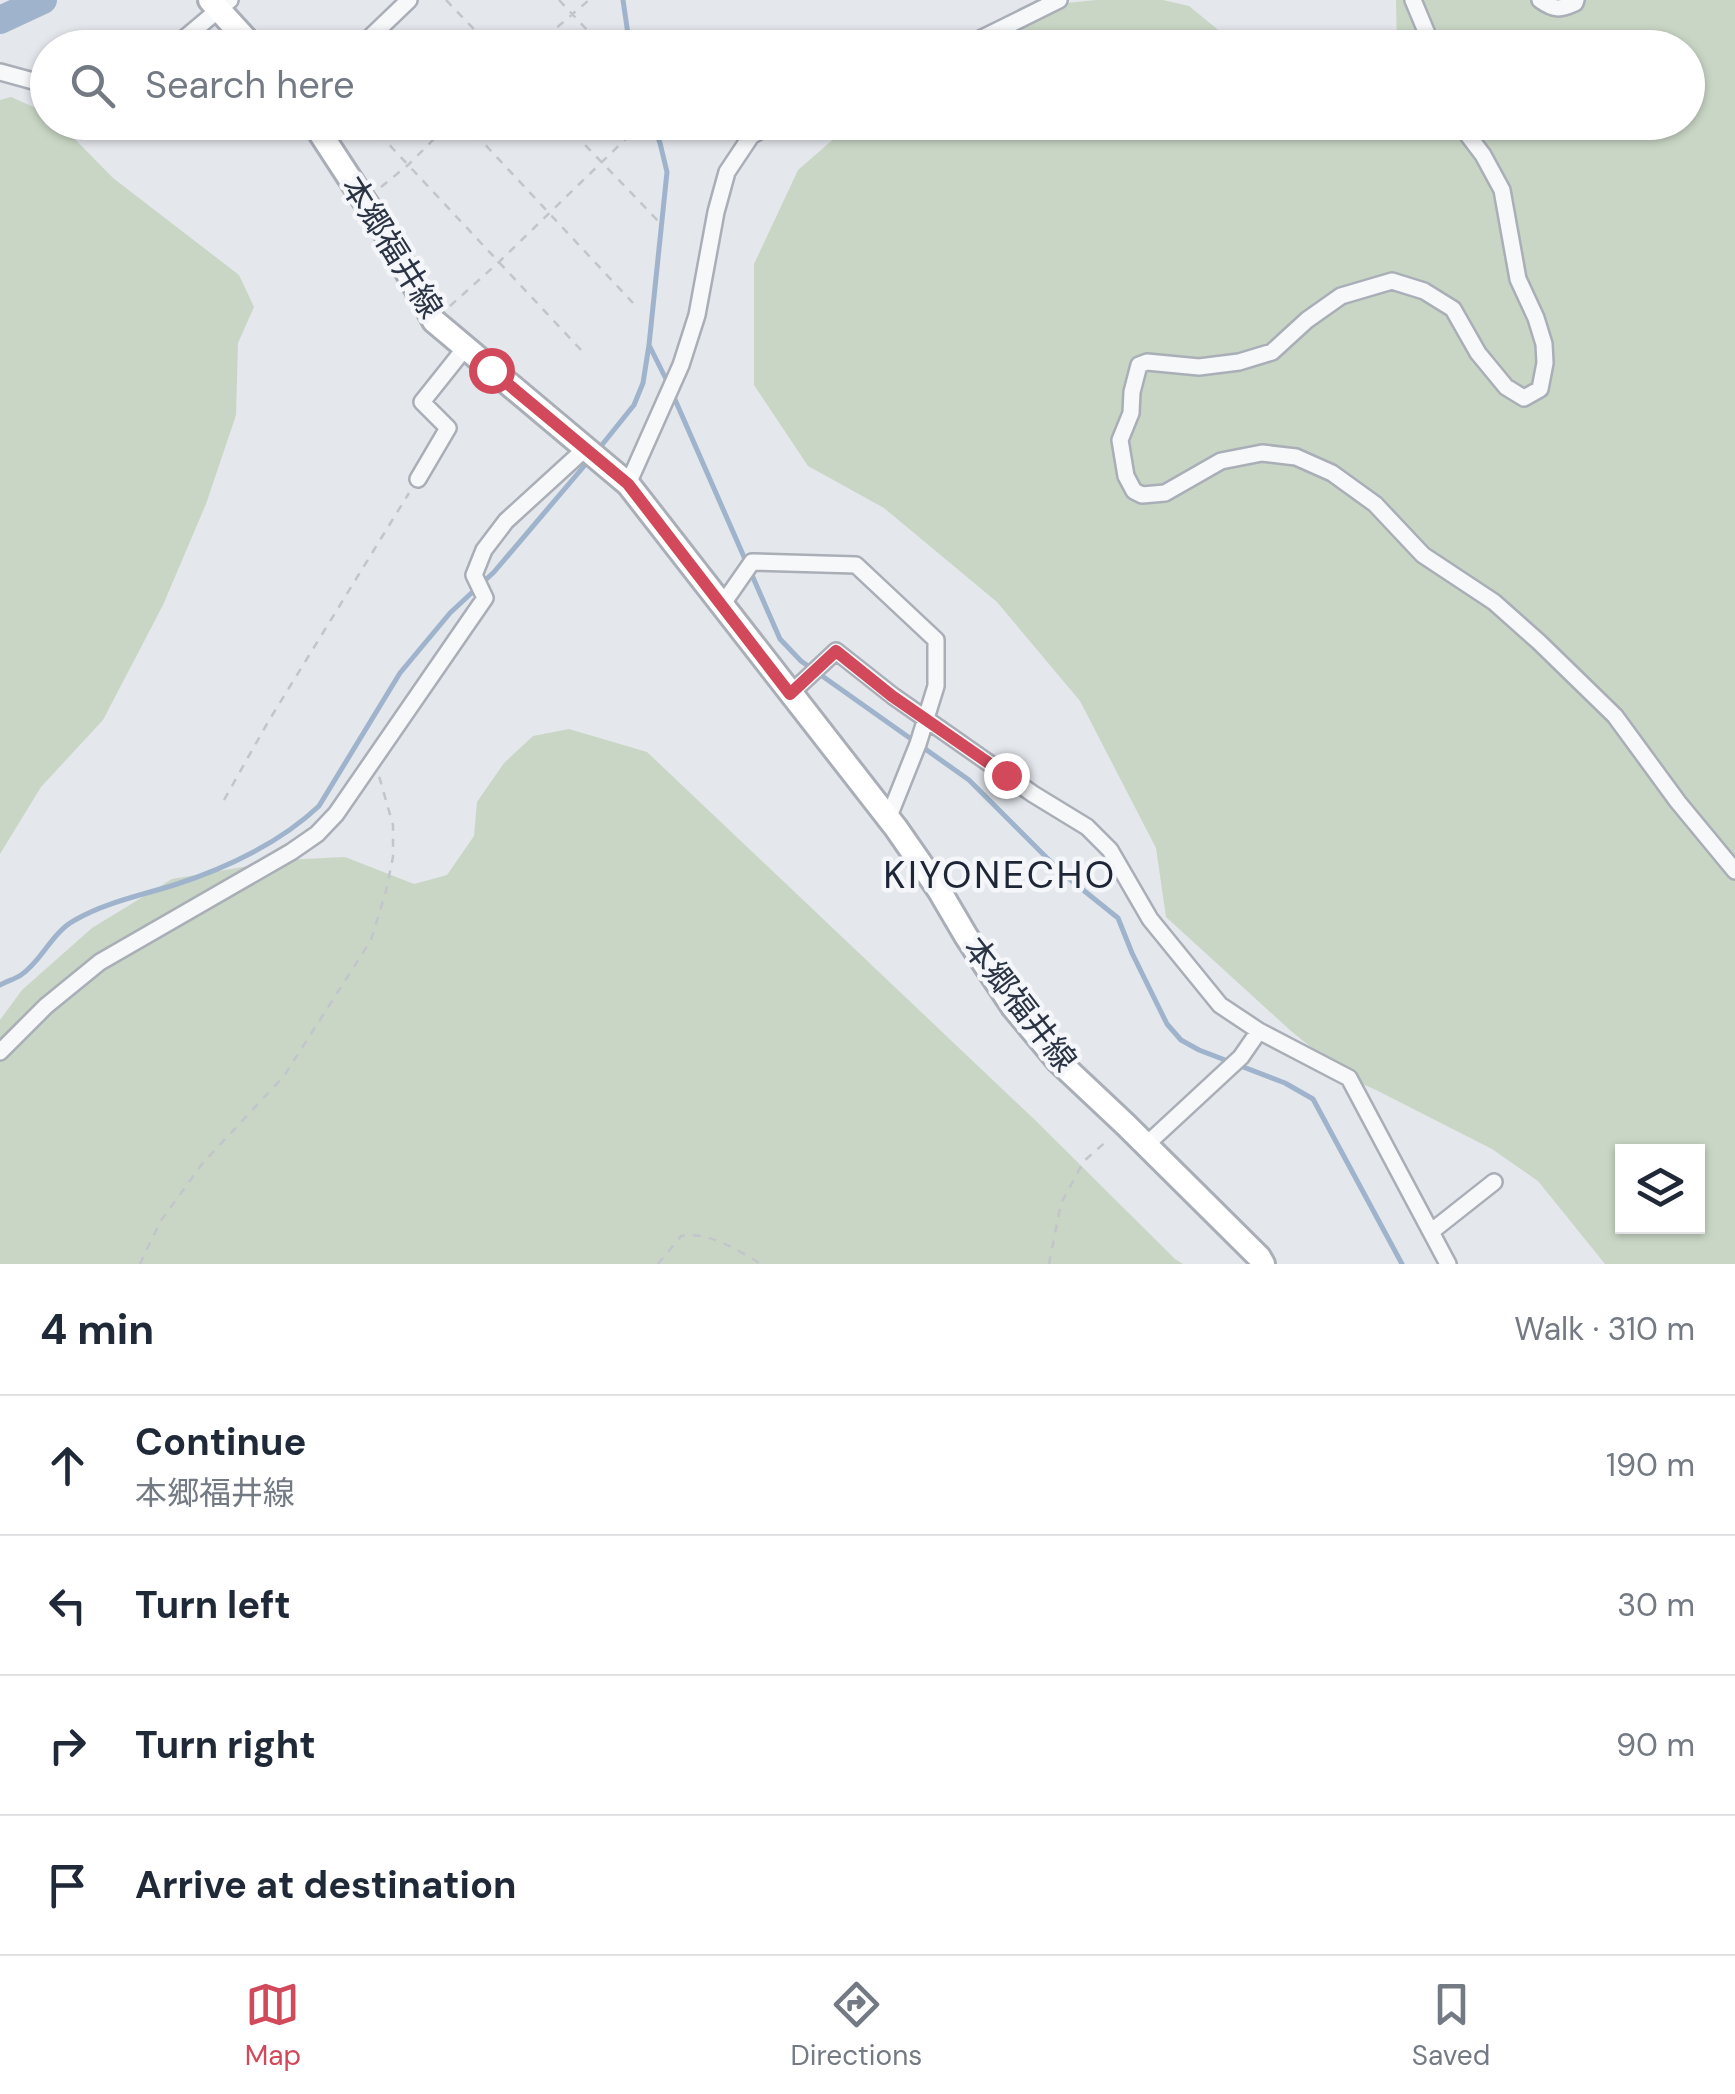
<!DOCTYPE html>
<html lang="en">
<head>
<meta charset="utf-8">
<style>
	body { margin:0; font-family:"DM Sans","Noto Sans JP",sans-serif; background:#f2f2f3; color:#1f2937 }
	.controls { position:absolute; right:30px; bottom:30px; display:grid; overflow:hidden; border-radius:0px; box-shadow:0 2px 8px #0004 }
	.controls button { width:90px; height:90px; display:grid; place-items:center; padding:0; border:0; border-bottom:2px solid #e0e1e3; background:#fff; color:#1f2937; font:50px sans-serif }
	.stop { position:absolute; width:30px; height:30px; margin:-22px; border:8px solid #d1495b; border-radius:50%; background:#fff }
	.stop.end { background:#d1495b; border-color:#fff; box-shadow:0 2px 10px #0008 }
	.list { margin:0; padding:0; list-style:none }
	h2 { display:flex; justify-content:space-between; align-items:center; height:130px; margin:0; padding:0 40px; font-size:42px }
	h2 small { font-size:32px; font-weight:400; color:#747a83 }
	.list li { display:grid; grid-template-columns:65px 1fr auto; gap:30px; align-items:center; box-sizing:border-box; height:140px; padding:0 40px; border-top:2px solid #e0e1e3 }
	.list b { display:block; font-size:38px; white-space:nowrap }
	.list p { margin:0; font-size:32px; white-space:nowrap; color:#747a83 }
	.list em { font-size:32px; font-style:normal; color:#747a83 }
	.icon { flex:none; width:55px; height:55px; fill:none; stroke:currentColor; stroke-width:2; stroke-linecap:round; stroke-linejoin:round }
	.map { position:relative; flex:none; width:1735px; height:1264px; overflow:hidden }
	.search { position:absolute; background:#fff; box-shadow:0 2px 8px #0004; left:30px; right:30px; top:30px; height:110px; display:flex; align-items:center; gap:25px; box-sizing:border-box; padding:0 35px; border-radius:55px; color:#747a83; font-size:38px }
	.sheet { height:690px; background:#fff }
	nav { display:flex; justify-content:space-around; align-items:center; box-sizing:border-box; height:140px; border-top:2px solid #e0e1e3; background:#fff; font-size:28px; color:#747a83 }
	nav a { display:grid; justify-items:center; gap:5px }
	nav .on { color:#d1495b }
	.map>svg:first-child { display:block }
	.green { fill:#c9d6c5; fill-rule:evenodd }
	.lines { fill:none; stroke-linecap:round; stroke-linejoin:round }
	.stream { stroke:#9fb4cc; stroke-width:5 }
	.river { stroke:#9fb4cc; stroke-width:28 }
	.minor-casing { stroke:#a9aeb7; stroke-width:20 }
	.secondary-casing { stroke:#a9aeb7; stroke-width:28 }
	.path { stroke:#c2c5cb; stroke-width:2.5; stroke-dasharray:8 8; stroke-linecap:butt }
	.minor { stroke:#f7f8fa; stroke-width:15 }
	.secondary { stroke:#fff; stroke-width:22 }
	.route { stroke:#d1495b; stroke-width:12 }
	.labels { text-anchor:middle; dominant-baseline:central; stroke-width:9; stroke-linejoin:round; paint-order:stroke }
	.street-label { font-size:32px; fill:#2b3445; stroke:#f4f6f9 }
	.quarter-label { font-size:38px; letter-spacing:2.5px; fill:#1d2536; stroke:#f4f6f9 }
</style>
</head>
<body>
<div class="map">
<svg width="1735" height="1264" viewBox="0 0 1735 1264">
	<rect width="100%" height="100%" fill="#e4e7ec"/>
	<!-- green -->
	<path class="green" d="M1096,0h67l26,6 50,41 -276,1 74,-42z
		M1396,0h339v1264h-130l-67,-83 -46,-32 -116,-59 -27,-12 -58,-47 -125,-114 -10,-69 -76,-147 -83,-99 -113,-94 -76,-42 -54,-81v-121l44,-94 54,-47 836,-1v-74l-291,-1zM1622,1152h76v74h-76z
		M11,97l36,16 1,9 11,1 54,55 126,97 15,32 -16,36 -2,72 -30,89 -43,101 -60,115 -62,67 -41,67v-754z
		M569,729l78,23 389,369 139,138 8,5h-1183v-244l22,-30 70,-62 80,-49 112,-19 61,-3 69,27 33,-9 27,-39 3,-34 27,-39 29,-27z"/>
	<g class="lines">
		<!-- stream -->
		<path class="stream" d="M623,0l7,48
			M649,345l20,40
			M673,395l107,244 21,22 168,119 93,93 56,45 14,35 35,71 14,16 18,10 86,33 28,16 89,165
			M597,451l37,-46 9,-22 6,-38 18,-173 -7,-29 -8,-21
			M0,985c7,-4 15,-6 21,-10 21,-14 30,-42 54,-55 31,-18 68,-25 102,-36 50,-16 104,-42 142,-78l81,-133 50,-60 44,-41 91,-107"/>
		<!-- river -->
		<path class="river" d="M0,20l43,-20"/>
		<!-- minor casing -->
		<g class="minor-casing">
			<path id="minor" d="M1413,0l20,48
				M1540,0c14,10 20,10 35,3l1,-3
				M173,48l57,-48
				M359,48l50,-48
				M962,48l97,-48
				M0,72l48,13
				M1458,122l25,33 19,35 16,89 18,39 8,26 1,19 -5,26 -16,9 -18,-11 -28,-34 -25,-44 -29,-18 -32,-10 -51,15 -34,24 -35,32 -33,10 -40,5 -52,-5 -8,3 -7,27 -1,21 -11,27 6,36 8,15 8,4 23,-2 56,-32 41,-8 34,4 36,16 43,31 48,51 71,47 45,40 76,74 63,86 57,69
				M418,479l30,-51 -26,-26 43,-54
				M628,484l53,-119 16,-50 19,-103 11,-40 24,-36 23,-14
				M722,605l30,-43 104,3 80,75v46l-18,58 -30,75
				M790,694l46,-43 57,45 140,98 54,33 23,23 40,69 70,86 39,26
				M0,1052l46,-46 54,-44 191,-110 26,-18 19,-20 149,-216 -11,-23 10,-25 22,-29 80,-73
				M1146,1145l95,-88 18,-26 90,47 99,186
				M1432,1231l62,-49"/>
		</g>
		<!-- secondary casing -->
		<g class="secondary-casing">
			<path id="secondary" d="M210,0l44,48
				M313,122l73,112 48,87 194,163 268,344 43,62 27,46 47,71 45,54 68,64 133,132 4,7"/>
		</g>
		<!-- path -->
		<path class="path" d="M446,0l46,48
			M559,0l45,48
			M533,48l56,-48
			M368,122l213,228
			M464,122l169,181
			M563,122l100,104
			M381,187l27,-22 43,-43
			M450,306l49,-44 141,-137
			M224,800l44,-78 141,-229
			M140,1264l20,-42 42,-58 82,-88 87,-136 15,-49 7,-34v-32l-14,-49
			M658,1264l23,-28c27,-5 57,14 80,28
			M1049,1264l12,-61 23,-42 25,-22"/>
		<!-- minor -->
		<use href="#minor" class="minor"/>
		<!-- secondary -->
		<use href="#secondary" class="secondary"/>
	</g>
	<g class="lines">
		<!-- route -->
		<path class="route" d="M491,370l137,114 162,210 46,-43 56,45 114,79"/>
	</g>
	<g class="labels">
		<!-- street labels -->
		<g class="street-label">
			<text transform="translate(392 247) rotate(58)">本郷福井線</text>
			<text transform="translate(1020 1004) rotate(52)">本郷福井線</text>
		</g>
		<!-- quarter labels -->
		<g class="quarter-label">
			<text x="1000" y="875">KIYONECHO</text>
		</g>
	</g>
</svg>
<div class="controls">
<button><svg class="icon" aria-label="layers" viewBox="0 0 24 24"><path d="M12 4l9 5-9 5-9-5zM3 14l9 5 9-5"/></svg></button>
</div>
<div class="stop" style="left:491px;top:370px"></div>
<div class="stop end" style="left:1006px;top:775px"></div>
<div class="search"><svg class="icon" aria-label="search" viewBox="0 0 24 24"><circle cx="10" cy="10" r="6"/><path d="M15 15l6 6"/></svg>Search here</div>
</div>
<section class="sheet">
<h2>4 min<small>Walk · 310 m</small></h2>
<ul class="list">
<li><svg class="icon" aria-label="ahead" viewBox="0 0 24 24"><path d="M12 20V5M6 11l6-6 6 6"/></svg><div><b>Continue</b><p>本郷福井線</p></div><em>190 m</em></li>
<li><svg class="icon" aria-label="left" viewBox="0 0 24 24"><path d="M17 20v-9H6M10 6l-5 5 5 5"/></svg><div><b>Turn left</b></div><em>30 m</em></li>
<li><svg class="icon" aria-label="right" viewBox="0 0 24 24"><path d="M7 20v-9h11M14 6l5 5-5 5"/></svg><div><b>Turn right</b></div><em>90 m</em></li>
<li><svg class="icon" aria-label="arrive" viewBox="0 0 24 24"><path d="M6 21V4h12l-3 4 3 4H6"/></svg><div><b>Arrive at destination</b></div></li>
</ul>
</section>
<nav>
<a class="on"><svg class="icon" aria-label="map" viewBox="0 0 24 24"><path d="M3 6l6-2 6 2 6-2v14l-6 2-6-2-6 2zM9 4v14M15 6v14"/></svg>Map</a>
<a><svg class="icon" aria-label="directions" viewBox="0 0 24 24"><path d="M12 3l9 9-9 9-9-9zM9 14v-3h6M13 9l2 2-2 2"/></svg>Directions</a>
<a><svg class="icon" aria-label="saved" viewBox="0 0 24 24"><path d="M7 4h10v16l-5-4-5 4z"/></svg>Saved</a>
</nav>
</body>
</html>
